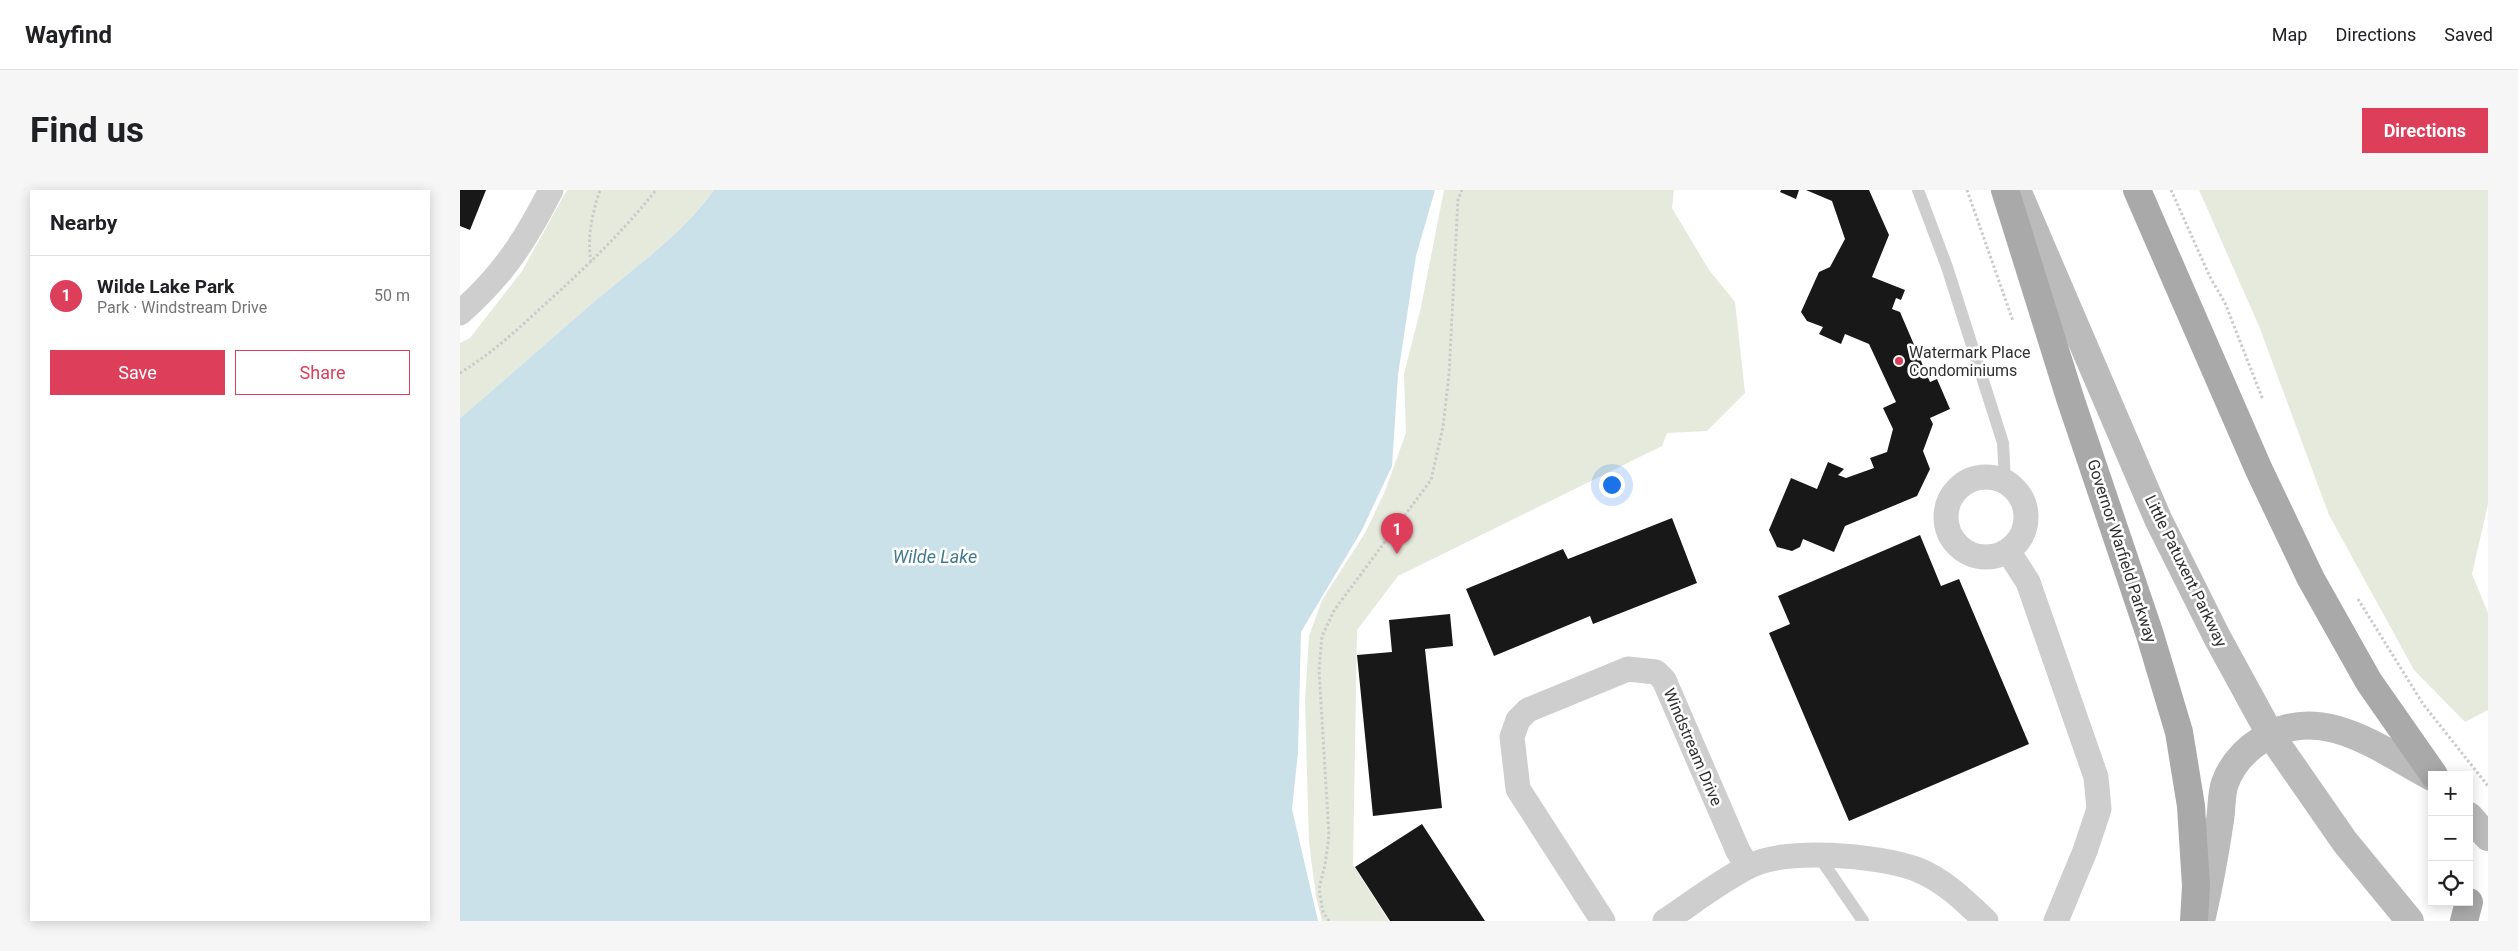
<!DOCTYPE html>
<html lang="en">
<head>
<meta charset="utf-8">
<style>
	body { margin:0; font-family:Roboto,sans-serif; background:#f6f6f6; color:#202124 }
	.controls { position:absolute; right:15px; bottom:15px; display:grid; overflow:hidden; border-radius:0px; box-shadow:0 2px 12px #0003 }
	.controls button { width:45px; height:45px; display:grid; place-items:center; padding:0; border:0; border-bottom:1px solid #e0e0e0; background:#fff; color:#202124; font:25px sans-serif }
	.you { position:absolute; left:1151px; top:294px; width:18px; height:18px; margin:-12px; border:4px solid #fff; border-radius:50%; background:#1a73e8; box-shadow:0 0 0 8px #1a73e833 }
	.badge { display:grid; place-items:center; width:32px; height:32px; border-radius:50%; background:#dd3e5a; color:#fff; font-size:16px; font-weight:700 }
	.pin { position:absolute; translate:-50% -41px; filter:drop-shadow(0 1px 2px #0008) }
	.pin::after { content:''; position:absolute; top:26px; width:18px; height:15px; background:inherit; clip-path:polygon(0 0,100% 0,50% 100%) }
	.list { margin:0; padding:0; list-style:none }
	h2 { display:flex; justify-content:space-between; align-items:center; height:65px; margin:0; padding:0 20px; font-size:21px }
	h2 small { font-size:16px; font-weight:400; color:#757577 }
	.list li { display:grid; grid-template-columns:32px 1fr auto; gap:15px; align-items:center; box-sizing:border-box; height:80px; padding:0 20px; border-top:1px solid #e0e0e0 }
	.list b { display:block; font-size:19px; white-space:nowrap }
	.list p { margin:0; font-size:16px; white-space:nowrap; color:#757577 }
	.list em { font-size:16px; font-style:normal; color:#757577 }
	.actions { display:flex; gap:10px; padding:15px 20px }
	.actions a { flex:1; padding:11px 0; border:1px solid #dd3e5a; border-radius:0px; text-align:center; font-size:18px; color:#dd3e5a }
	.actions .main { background:#dd3e5a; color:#fff }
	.icon { flex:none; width:28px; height:28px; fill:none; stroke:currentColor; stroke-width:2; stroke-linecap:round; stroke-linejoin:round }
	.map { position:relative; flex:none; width:2028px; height:731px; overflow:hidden; border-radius:0px }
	header { display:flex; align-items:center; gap:30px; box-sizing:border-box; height:70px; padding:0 25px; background:#fff; border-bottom:1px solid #e0e0e0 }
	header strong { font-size:24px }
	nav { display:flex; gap:28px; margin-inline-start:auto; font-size:18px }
	.intro { display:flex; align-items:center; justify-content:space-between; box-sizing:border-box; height:120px; padding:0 30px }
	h1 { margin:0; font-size:35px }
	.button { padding:12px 22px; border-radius:0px; background:#dd3e5a; color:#fff; font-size:18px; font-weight:700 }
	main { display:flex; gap:30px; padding:0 30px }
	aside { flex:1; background:#fff; border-radius:0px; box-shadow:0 2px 12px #0003 }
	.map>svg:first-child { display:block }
	.green { fill:#e5eadd }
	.water { fill:#cbe1ea }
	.building { fill:#181818 }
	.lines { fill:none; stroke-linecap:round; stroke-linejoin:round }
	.path { stroke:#cbcbcb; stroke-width:3; stroke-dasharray:2.5 2.5; stroke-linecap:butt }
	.lane { stroke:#cecece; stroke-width:12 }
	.street { stroke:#cecece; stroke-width:25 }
	.secondary { stroke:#bbb; stroke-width:28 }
	.primary { stroke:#a9a9a9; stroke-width:28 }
	.poi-dot { fill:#dd3e5a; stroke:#fff; stroke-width:2 }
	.labels { text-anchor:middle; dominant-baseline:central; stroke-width:5; stroke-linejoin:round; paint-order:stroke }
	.poi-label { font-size:16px; fill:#313131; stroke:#fff; text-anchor:start }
	.street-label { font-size:16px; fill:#313131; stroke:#fff }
	.water-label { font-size:18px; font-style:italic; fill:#427a90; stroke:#fff }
</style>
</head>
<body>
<header>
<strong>Wayfind</strong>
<nav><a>Map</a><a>Directions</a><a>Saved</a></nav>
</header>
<div class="intro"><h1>Find us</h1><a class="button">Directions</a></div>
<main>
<aside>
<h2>Nearby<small></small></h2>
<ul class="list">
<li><span class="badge">1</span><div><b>Wilde Lake Park</b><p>Park · Windstream Drive</p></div><em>50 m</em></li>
</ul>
<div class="actions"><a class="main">Save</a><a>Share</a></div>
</aside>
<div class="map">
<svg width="2028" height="731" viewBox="0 0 2028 731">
	<rect width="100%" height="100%" fill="#fff"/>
	<!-- green -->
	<path class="green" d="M107,0h147c-33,46 -82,79 -125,116 -43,37 -85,75 -129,112v-75l10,-5 52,-67z
		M984,0h230l-2,18 37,62 26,32 10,91 -38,38 -40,2 -5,13 -264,130 -41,54 -4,235 36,56h-67l-6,-24 -7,-55 -4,-141 4,-65 13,-36 43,-67 20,-42 21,-58 -2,-59 17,-67z
		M1739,0h289v314l-16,70 16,39v97l-23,12 -51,-52 -85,-155 -70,-189z"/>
	<!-- water -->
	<path class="water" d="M254,0h721l-19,66 -18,119 -6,91 -30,64 -61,102 -3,121 -6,56 26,112h-858v-503c44,-37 86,-75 129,-112 43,-37 92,-70 125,-116z"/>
	<!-- building -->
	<path class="building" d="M0,0h26l-16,40 -10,-4z
		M1321,0h18l-3,9 -16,-7z
		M1346,0h63l20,45 -17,42 33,13 -4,10 -5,-2 -4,11 8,3 30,70 7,-3 13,30 -20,9 3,6 -10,27 7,18 -13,27 -72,30 -11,26 -31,-13 -3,8 -8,4 -15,-4 -8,-17 22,-52 26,11 11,-27 16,7 -6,6 8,3 28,-10 -4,-10 17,-6 6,-23 -10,-21 13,-6 -27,-58 -24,-10 -4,10 -22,-10 4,-7 -16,-6 -6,-9 18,-40 11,-5 15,-28 -13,-38z
		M1212,328l25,65 -104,41 -3,-8 -96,40 -28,-67 97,-40 5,10z
		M1460,345l21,51 18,-7 70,165 -180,77 -80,-188 21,-9 -12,-28z
		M990,424l3,32 -28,3 17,159 -69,8 -16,-161 35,-3 -3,-32z
		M962,634l63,97h-95l-35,-54z"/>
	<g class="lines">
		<!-- path -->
		<path class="path" d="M1507,0l46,131
			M1711,0l39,87 15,26 38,97
			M131,72c-4,-25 1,-48 9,-72
			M0,183c31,-19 57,-43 83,-67 41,-37 79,-73 113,-116
			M1898,409l65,105 65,82
			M869,731l-6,-9 -4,-23 6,-24 4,-30 -10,-165 3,-34 13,-27 96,-129 12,-53 6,-52 9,-176 4,-9"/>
		<!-- lane -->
		<path class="lane" d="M1458,0l29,77 56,176 2,38
			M1358,665l45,66"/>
		<!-- street -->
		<path class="street" d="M0,123c43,-38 65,-72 91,-123
			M1486 327a40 40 0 1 1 80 0a40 40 0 1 1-80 0Z
			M1548,361l20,31 68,195 3,32 -14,42 -29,70
			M1143,731l-85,-132 -6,-52 6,-17 10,-10 100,-41 28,3 8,8 74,171 10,16
			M1205,731c27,-18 54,-39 83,-54 37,-20 129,-12 168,2 28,11 49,32 70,52"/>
		<!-- secondary -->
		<path class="secondary" d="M1557,0l141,329 59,118 53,97 75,108 65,79
			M2009,626l19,21
			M1741,731c8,-34 14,-67 19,-101 2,-12 1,-26 5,-37 7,-19 20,-33 36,-43 58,-39 118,9 171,37"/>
		<!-- primary -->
		<path class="primary" d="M1545,0l65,208 80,237 29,97 12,74 5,80 -2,35
			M1677,0l122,280 52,109 58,103 65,93
			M2004,731l5,-19"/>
	</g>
	<!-- markers -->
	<circle class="poi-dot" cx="1439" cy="171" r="5"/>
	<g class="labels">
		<!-- poi labels -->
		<g class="poi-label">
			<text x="1449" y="162">Watermark Place<tspan x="1449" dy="18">Condominiums</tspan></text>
		</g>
		<!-- street labels -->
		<g class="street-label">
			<text transform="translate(1662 361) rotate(72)">Governor Warfield Parkway</text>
			<text transform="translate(1726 381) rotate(64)">Little Patuxent Parkway</text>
			<text transform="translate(1233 557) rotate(67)">Windstream Drive</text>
		</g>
		<!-- water labels -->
		<g class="water-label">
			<text x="475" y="366">Wilde Lake</text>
		</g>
	</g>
</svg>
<div class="controls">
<button>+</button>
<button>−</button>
<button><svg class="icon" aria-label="locate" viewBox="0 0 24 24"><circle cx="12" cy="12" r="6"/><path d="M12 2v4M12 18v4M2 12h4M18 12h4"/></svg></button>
</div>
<div class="you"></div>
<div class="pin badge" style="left:937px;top:364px">1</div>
</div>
</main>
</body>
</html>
